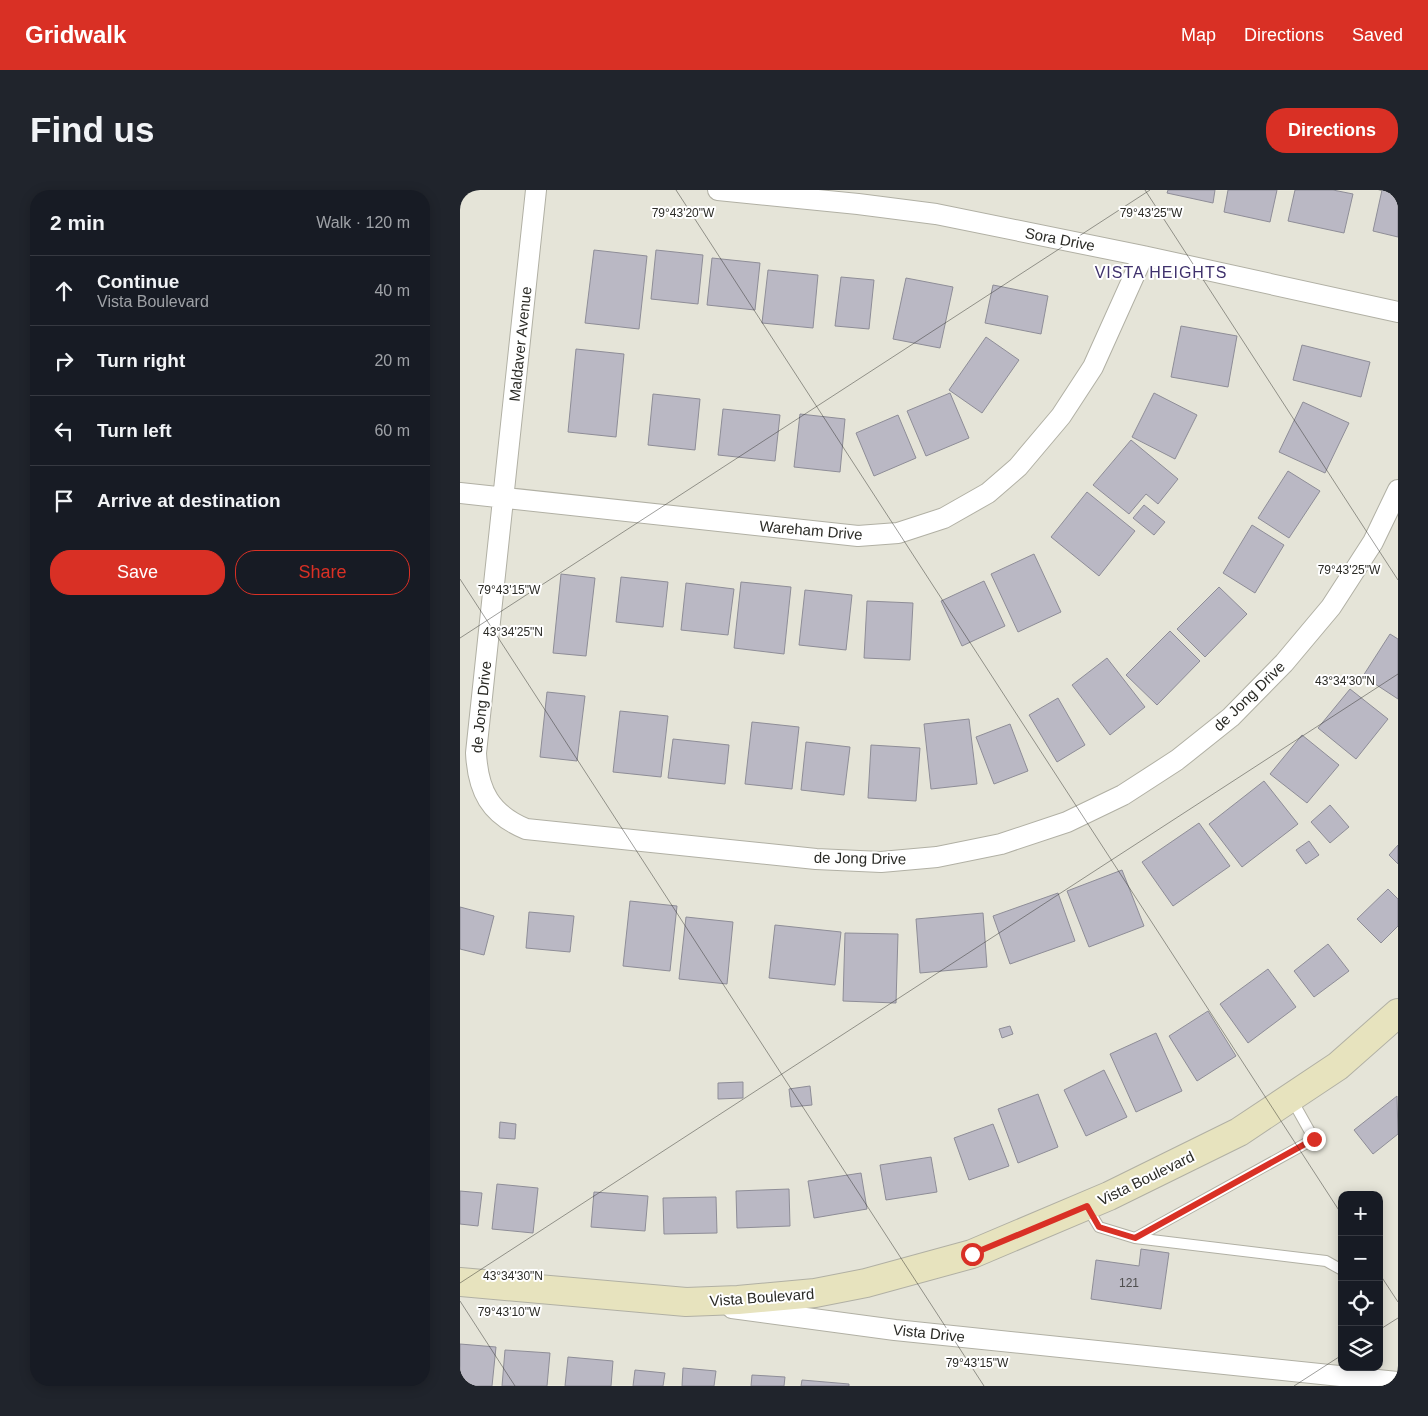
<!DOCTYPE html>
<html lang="en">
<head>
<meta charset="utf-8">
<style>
	body { margin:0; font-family:Helvetica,sans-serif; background:#20242c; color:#f1f3f6 }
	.controls { position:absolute; right:15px; bottom:15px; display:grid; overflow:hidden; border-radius:10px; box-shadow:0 2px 12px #0003 }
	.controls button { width:45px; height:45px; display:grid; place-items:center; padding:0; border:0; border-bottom:1px solid #363941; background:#171b24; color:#f1f3f6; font:25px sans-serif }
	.stop { position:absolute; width:15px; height:15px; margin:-11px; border:4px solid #d93025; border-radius:50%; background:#fff }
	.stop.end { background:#d93025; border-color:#fff; box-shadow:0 1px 5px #0008 }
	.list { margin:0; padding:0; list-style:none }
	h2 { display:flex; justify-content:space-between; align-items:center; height:65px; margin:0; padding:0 20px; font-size:21px }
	h2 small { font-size:16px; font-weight:400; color:#9ea1a6 }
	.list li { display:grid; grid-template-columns:32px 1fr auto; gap:15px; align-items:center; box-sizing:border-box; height:70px; padding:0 20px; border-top:1px solid #363941 }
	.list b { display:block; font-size:19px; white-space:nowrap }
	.list p { margin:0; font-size:16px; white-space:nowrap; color:#9ea1a6 }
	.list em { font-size:16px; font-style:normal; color:#9ea1a6 }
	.actions { display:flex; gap:10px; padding:15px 20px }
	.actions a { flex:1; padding:11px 0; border:1px solid #d93025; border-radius:20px; text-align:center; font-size:18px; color:#d93025 }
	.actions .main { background:#d93025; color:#fff }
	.icon { flex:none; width:28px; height:28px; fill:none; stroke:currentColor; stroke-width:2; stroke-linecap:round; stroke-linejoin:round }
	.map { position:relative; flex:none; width:938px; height:1196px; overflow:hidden; border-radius:20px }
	header { display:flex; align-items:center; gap:30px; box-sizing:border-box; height:70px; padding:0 25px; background:#d93025; color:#fff }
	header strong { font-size:24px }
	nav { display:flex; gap:28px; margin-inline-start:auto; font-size:18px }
	.intro { display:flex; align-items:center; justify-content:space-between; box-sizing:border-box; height:120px; padding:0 30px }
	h1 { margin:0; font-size:35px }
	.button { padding:12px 22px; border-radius:20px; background:#d93025; color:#fff; font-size:18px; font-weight:700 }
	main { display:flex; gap:30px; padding:0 30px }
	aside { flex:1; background:#171b24; border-radius:20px; box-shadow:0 2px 12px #0003 }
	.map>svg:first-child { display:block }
	.building { fill:#bab8c4; stroke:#8e8d97 }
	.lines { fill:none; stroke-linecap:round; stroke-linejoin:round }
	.lane-casing { stroke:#b1b0a4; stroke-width:12 }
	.street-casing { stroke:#b1b0a4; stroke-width:22 }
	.secondary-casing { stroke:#b1b0a4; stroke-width:30 }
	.lane { stroke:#fff; stroke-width:10 }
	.street { stroke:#fff; stroke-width:20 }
	.secondary { stroke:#e7e3be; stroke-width:28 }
	.route { stroke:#d93025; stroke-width:6 }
	.ticks { fill:none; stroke:#2b2b26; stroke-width:1; stroke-opacity:0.45 }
	.labels { text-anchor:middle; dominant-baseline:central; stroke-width:4; stroke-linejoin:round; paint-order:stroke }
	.number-label { font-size:12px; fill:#4f4e4e }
	.street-label { font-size:15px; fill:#2b2b26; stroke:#fff }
	.neighbourhood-label { font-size:16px; letter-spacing:1px; fill:#3f316c; stroke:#fff }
	.ticks-label { font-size:12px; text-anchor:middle; fill:#2b2b26; stroke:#fff; stroke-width:4; stroke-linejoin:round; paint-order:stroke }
</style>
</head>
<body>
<header>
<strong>Gridwalk</strong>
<nav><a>Map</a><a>Directions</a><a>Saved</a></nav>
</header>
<div class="intro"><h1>Find us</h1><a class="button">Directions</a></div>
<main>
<aside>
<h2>2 min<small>Walk · 120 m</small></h2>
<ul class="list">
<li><svg class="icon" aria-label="ahead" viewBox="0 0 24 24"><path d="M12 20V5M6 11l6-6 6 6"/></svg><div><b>Continue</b><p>Vista Boulevard</p></div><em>40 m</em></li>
<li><svg class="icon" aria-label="right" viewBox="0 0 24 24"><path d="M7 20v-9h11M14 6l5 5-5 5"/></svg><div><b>Turn right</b></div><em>20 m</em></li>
<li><svg class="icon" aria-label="left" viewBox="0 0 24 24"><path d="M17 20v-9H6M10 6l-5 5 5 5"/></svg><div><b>Turn left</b></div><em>60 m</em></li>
<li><svg class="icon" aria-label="arrive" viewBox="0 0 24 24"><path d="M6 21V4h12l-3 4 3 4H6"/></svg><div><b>Arrive at destination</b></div></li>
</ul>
<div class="actions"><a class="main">Save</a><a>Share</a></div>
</aside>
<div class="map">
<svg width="938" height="1196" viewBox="0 0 938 1196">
	<rect width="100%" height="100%" fill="#e5e4d8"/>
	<!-- building -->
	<path class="building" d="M708,0h47l-2,13 -46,-10z
		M768,0h49l-7,32 -46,-10z
		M835,0h38l20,4 -9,39 -56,-12z
		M922,0h16v47l-25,-6z
		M134,60l53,6 -8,73 -54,-6z
		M196,60l47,5 -5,49 -47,-5z
		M252,68l48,5 -5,47 -48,-5z
		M308,80l50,5 -5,53 -51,-5z
		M381,87l33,3 -5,49 -34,-3z
		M446,88l47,9 -13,61 -47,-9z
		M533,95l55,11 -7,38 -56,-11z
		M721,136l56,10 -9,51 -57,-10z
		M526,147l33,23 -37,53 -33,-23z
		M842,155l68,17 -9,35 -68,-17z
		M116,159l48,5 -8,83 -48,-5z
		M490,203l19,45 -43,18 -19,-45z
		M694,203l43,22 -22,44 -43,-22z
		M193,204l47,5 -5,51 -47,-5z
		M843,212l46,21 -24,50 -46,-21z
		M263,219l57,6 -5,46 -57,-6z
		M340,224l45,5 -5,53 -46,-5z
		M438,225l18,43 -42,18 -18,-43z
		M671,250l47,39 -20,25 -12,-10 -17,20 -36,-29z
		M828,281l32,20 -31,47 -31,-20z
		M627,302l48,39 -36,45 -48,-39z
		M684,315l21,17 -11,13 -21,-17z
		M792,335l32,20 -29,48 -32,-20z
		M574,364l27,58 -43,20 -27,-58z
		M101,384l34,4 -9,78 -33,-3z
		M161,387l47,5 -5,45 -47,-5z
		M524,391l21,45 -43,20 -21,-45z
		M281,392l50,5 -7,67 -50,-6z
		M226,393l48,6 -6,46 -47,-5z
		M759,397l28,27 -42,43 -28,-28z
		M345,400l47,5 -6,55 -47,-5z
		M407,411l46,2 -3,57 -46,-2z
		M710,441l30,30 -43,44 -31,-30z
		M930,444l8,5v60l-35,-23z
		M647,468l38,49 -35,28 -38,-50z
		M890,499l38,30 -32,40 -38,-31z
		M87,502l38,4 -8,65 -37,-4z
		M598,508l27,47 -28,17 -28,-47z
		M160,521l48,5 -7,61 -48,-5z
		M509,529l8,65 -46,5 -7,-65z
		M292,532l47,5 -7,62 -47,-5z
		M550,534l18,47 -34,13 -18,-47z
		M842,545l37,30 -32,38 -37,-29z
		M213,549l56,6 -4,39 -57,-6z
		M346,552l44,5 -6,48 -43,-5z
		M411,555l49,3 -4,53 -48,-3z
		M804,591l34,43 -56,43 -33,-43z
		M870,615l19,22 -19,16 -19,-21z
		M739,633l31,43 -57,40 -31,-44z
		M849,651l10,14 -13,9 -10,-14z
		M938,655v19l-9,-9z
		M662,680l22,56 -55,21 -22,-56z
		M928,699l10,10v27l-17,17 -24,-24z
		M598,703l17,48 -65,23 -17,-48z
		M170,711l47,5 -7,65 -47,-5z
		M0,717l34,9 -10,39 -24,-6z
		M69,722l45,4 -4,36 -44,-4z
		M523,723l4,54 -67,6 -4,-54z
		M226,727l47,5 -6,62 -48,-5z
		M315,735l66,7 -6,53 -66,-7z
		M385,743l53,1 -2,69 -53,-2z
		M868,754l21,27 -35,26 -20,-26z
		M808,779l28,38 -48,36 -28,-39z
		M748,821l28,45 -39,25 -28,-45z
		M550,836l3,8 -11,4 -3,-9z
		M696,843l26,58 -46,21 -26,-58z
		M644,880l23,47 -41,19 -22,-46z
		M283,892v16l-25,1v-16z
		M350,896l2,19 -21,2 -2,-18z
		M578,904l20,53 -40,16 -20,-54z
		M937,906l1,38 -25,20 -19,-24z
		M40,932l16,2 -1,15 -16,-1z
		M533,934l16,42 -40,14 -15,-42z
		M471,967l6,35 -51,8 -6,-35z
		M401,983l6,36 -53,9 -6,-37z
		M37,994l41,4 -5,45 -41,-4z
		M329,999l1,37 -53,2 -1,-37z
		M0,1001l22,2 -4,33 -18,-2z
		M134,1002l54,4 -3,35 -54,-4z
		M256,1007l1,36 -53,1 -1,-36z
		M681,1059l28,4 -8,56 -70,-10 5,-39 43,6z
		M0,1154l36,3 -4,39h-32z
		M45,1160l45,3 -3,33h-45z
		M108,1167l45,4 -2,25h-46z
		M223,1178l33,3 -2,15h-32z
		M175,1180l30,3 -2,13h-30z
		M292,1185l33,2 -1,9h-33z
		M342,1190l47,4v2h-48z"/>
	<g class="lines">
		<!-- lane casing -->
		<g class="lane-casing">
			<path id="lane" d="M627,1017l12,20 36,11 179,-99 -23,-41
				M675,1048l191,23 16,9"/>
		</g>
		<!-- street casing -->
		<g class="street-casing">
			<path id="street" d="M76,0l-60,563c2,38 14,61 50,76l290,30 65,3 56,-5 64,-13 66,-22 56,-27 54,-35 54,-43 53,-54 47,-56 42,-65 25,-52
				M258,0l140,14 78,10 207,42 255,56
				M0,303l398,43 40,-3 46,-15 44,-25 30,-26 43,-51 32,-49 50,-111
				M272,1118l163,22 503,52"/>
		</g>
		<!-- secondary casing -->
		<g class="secondary-casing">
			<path id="secondary" d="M0,1092l226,20 52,-2 77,-7 51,-10 106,-29 137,-58 130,-64 99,-66 60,-53"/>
		</g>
		<!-- lane -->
		<use href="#lane" class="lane"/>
		<!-- street -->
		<use href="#street" class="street"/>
		<!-- secondary -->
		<use href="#secondary" class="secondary"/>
	</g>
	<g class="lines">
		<!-- route -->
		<path class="route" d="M512,1064l115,-48 12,21 36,11 179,-99"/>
	</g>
	<!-- ticks -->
	<path class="ticks" d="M216,0l666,1025M685,0l253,390M0,389l524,807M0,448l690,-448M919,1083l19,29M0,1093l938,-609M0,1111l55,85M919,1140l19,-12M834,1196l48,-31"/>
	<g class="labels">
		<!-- number labels -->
		<g class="number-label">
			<text x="669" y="1093">121</text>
		</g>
		<!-- street labels -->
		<g class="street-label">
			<text transform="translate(600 49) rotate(11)">Sora Drive</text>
			<text transform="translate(60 154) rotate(-84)">Maldaver Avenue</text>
			<text transform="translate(351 340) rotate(5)">Wareham Drive</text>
			<text transform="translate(789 506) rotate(-44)">de Jong Drive</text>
			<text transform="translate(21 517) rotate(-84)">de Jong Drive</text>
			<text transform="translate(400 668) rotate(1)">de Jong Drive</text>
			<text transform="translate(686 988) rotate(-26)">Vista Boulevard</text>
			<text transform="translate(302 1107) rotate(-4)">Vista Boulevard</text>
			<text transform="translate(469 1143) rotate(6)">Vista Drive</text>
		</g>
		<!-- neighbourhood labels -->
		<g class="neighbourhood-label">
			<text x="701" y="82">VISTA HEIGHTS</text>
		</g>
	</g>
	<g class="ticks-label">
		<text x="223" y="27">79°43'20"W</text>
		<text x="691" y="27">79°43'25"W</text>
		<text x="889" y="384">79°43'25"W</text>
		<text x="49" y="404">79°43'15"W</text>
		<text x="53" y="446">43°34'25"N</text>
		<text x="885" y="495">43°34'30"N</text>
		<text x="53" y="1090">43°34'30"N</text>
		<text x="49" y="1126">79°43'10"W</text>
		<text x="517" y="1177">79°43'15"W</text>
	</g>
</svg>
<div class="controls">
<button>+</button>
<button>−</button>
<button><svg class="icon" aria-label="locate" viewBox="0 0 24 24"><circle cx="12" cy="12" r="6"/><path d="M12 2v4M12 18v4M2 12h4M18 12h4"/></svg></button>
<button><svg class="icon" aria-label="layers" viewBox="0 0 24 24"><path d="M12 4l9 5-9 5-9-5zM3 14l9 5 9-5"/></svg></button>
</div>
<div class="stop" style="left:512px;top:1064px"></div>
<div class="stop end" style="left:854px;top:949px"></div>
</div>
</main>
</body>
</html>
